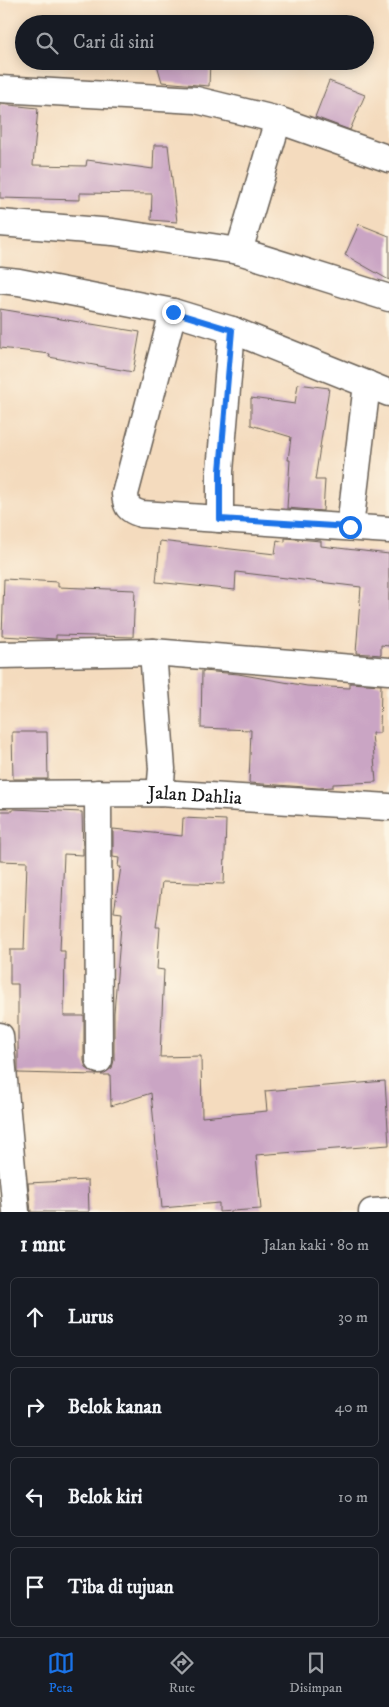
<!DOCTYPE html>
<html lang="id">
<head>
<meta charset="utf-8">
<style>
	body { margin:0; font-family:"IM FELL DW Pica",serif; background:#242831; color:#f1f3f6 }
	.stop { position:absolute; width:15px; height:15px; margin:-11px; border:4px solid #1a73e8; border-radius:50%; background:#fff }
	.stop.end { background:#1a73e8; border-color:#fff; box-shadow:0 1px 5px #0008 }
	.list { margin:0; padding:0; list-style:none }
	h2 { display:flex; justify-content:space-between; align-items:center; height:65px; margin:0; padding:0 20px; font-size:21px }
	h2 small { font-size:16px; font-weight:400; color:#9ea1a6 }
	.list li { display:grid; grid-template-columns:32px 1fr auto; gap:15px; align-items:center; box-sizing:border-box; height:80px; margin:0 10px 10px; padding:0 10px; border:1px solid #363941; border-radius:8px }
	.list b { display:block; font-size:19px; white-space:nowrap }
	.list em { font-size:16px; font-style:normal; color:#9ea1a6 }
	.icon { flex:none; width:28px; height:28px; fill:none; stroke:currentColor; stroke-width:2; stroke-linecap:round; stroke-linejoin:round }
	.map { position:relative; flex:none; width:389px; height:1212px; overflow:hidden }
	.search { position:absolute; background:#171b24; box-shadow:0 2px 12px #0003; left:15px; right:15px; top:15px; height:55px; display:flex; align-items:center; gap:12px; box-sizing:border-box; padding:0 18px; border-radius:28px; color:#9ea1a6; font-size:19px }
	.sheet { height:425px; background:#171b24 }
	nav { display:flex; justify-content:space-around; align-items:center; box-sizing:border-box; height:70px; border-top:1px solid #363941; background:#171b24; font-size:14px; color:#9ea1a6 }
	nav a { display:grid; justify-items:center; gap:2px }
	nav .on { color:#1a73e8 }
	.map>svg:first-child { display:block }
	.building { fill:#caa5c4 }
	.lines { fill:none; stroke-linecap:round; stroke-linejoin:round }
	.minor-casing { stroke:#685f55; stroke-width:29 }
	.minor { stroke:#fff; stroke-width:26 }
	.route { stroke:#1a73e8; stroke-width:6 }
	.labels { text-anchor:middle; dominant-baseline:central; stroke-width:5; stroke-linejoin:round; paint-order:stroke }
	.street-label { font-size:19px; fill:#1c1c1c; stroke:#fcf5e5 }
</style>
</head>
<body>
<div class="map">
<svg width="389" height="1212" viewBox="0 0 389 1212">
	<rect width="100%" height="100%" fill="#fcf5e5"/>
	<filter id="ink" filterUnits="userSpaceOnUse"><feTurbulence type="fractalNoise" baseFrequency=".02" numOctaves="2"/><feDisplacementMap in="SourceGraphic" scale="10" xChannelSelector="R" yChannelSelector="G"/><feConvolveMatrix kernelMatrix="1 2 1 2 8 2 1 2 1" color-interpolation-filters="sRGB"/></filter>
	<filter id="wash" filterUnits="userSpaceOnUse"><feTurbulence type="fractalNoise" baseFrequency=".0096" numOctaves="4" result="noise"/><feDisplacementMap in="SourceGraphic" scale="20" xChannelSelector="R" yChannelSelector="G"/><feGaussianBlur stdDeviation="1.12" result="paint"/><feColorMatrix in="noise" values="0 0 0 0 0 0 0 0 0 0 0 0 0 0 0 0 0 1.4 0 .05"/><feComposite in="paint" operator="in"/></filter>
	<g filter="url(#wash)">
		<rect width="100%" height="100%" fill="#f4dbbe"/>
		<g id="blocks">
			<!-- building -->
			<path class="building" d="M156,61h54l-1,25 -47,-4z
				M329,81l36,14 -15,35 -35,-13z
				M0,104l38,4 -5,57 53,1 1,-6 66,9 1,-24h14l9,77 -26,-2 1,-26 -72,-1v7l-80,-2z
				M359,224l30,12v44l-44,-25z
				M0,309l140,23 -7,40 -84,-15 1,-3 -50,-6z
				M298,384l31,4 -14,92h10l-2,31 -36,-3 3,-48h-2l3,-23 -40,-12v-27l44,6z
				M285,538l36,3v5l68,8v92l-8,-1v10l-25,-2 5,-66 -125,-15 -1,18 -79,-8 4,-41 115,13 2,-14 8,2z
				M4,579l54,3v5l77,3 -2,47 -77,-2v4l-54,-3z
				M202,671l36,3 69,12 43,2v-5l31,2 -1,48h-8l4,49 -43,2v3l-14,1 -70,-5 2,-53 -50,-2z
				M12,732h35l1,47h-35z
				M13,809l69,3 1,43 -19,-1 -4,97h5l-1,65h20v45l2,7 11,7 -79,-2v-89h-8v-34h14l3,-88 -27,-1v-50h13z
				M183,818l43,2 -2,64 -62,-2 -6,45h4l-3,42 7,1 -4,87 41,-1 1,61 65,-6 -2,-20 120,-10 4,64 -133,10 5,54 -42,3v-9l-57,5 -11,-115 -40,13 -1,-31h-9l11,-7 2,-8v-47l8,-100 -8,-1 7,-45h-3l1,-9 -6,-1v-28l69,7z
				M88,1180l1,32h-58l-3,-29z"/>
		</g>
	</g>
	<g filter="url(#ink)">
		<use href="#blocks" fill-opacity="0" stroke="#685f55" stroke-width="1"/>
		<g class="lines">
			<!-- minor casing -->
			<g class="minor-casing">
				<g id="minor">
					<path d="M0,89l196,11 82,20 -39,131"/>
					<path d="M278,120l111,39"/>
					<path d="M0,223l113,9 126,19 150,47"/>
					<path d="M0,280l19,2 154,30 59,18 157,63"/>
					<path d="M173,312l-48,182c1,13 4,16 16,20l79,5"/>
					<path d="M232,330l-12,141v48l169,11"/>
					<path d="M350,527l17,-143"/>
					<path d="M153,652l9,117 -2,24"/>
					<path d="M0,655l153,-3 236,19"/>
					<path d="M98,793l1,267"/>
					<path id="s1" d="M0,794l160,-1 229,14"/>
					<path d="M0,1036l16,176"/>
					<path d="M372,1212l17,-1"/>
				</g>
			</g>
			<!-- minor -->
			<use href="#minor" class="minor"/>
		</g>
	</g>
	<g class="lines" filter="url(#ink)">
		<!-- route -->
		<path class="route" d="M173,312l59,18 -12,141v48l130,8"/>
	</g>
	<g class="labels">
		<!-- street labels -->
		<g class="street-label">
			<text stroke="none"><textPath href="#s1" startOffset="195">Jalan Dahlia</textPath></text>
		</g>
	</g>
</svg>
<div class="stop" style="left:350px;top:527px"></div>
<div class="stop end" style="left:173px;top:312px"></div>
<div class="search"><svg class="icon" aria-label="search" viewBox="0 0 24 24"><circle cx="10" cy="10" r="6"/><path d="M15 15l6 6"/></svg>Cari di sini</div>
</div>
<section class="sheet">
<h2>1 mnt<small>Jalan kaki · 80 m</small></h2>
<ul class="list">
<li><svg class="icon" aria-label="ahead" viewBox="0 0 24 24"><path d="M12 20V5M6 11l6-6 6 6"/></svg><div><b>Lurus</b></div><em>30 m</em></li>
<li><svg class="icon" aria-label="right" viewBox="0 0 24 24"><path d="M7 20v-9h11M14 6l5 5-5 5"/></svg><div><b>Belok kanan</b></div><em>40 m</em></li>
<li><svg class="icon" aria-label="left" viewBox="0 0 24 24"><path d="M17 20v-9H6M10 6l-5 5 5 5"/></svg><div><b>Belok kiri</b></div><em>10 m</em></li>
<li><svg class="icon" aria-label="arrive" viewBox="0 0 24 24"><path d="M6 21V4h12l-3 4 3 4H6"/></svg><div><b>Tiba di tujuan</b></div></li>
</ul>
</section>
<nav>
<a class="on"><svg class="icon" aria-label="map" viewBox="0 0 24 24"><path d="M3 6l6-2 6 2 6-2v14l-6 2-6-2-6 2zM9 4v14M15 6v14"/></svg>Peta</a>
<a><svg class="icon" aria-label="directions" viewBox="0 0 24 24"><path d="M12 3l9 9-9 9-9-9zM9 14v-3h6M13 9l2 2-2 2"/></svg>Rute</a>
<a><svg class="icon" aria-label="saved" viewBox="0 0 24 24"><path d="M7 4h10v16l-5-4-5 4z"/></svg>Disimpan</a>
</nav>
</body>
</html>
